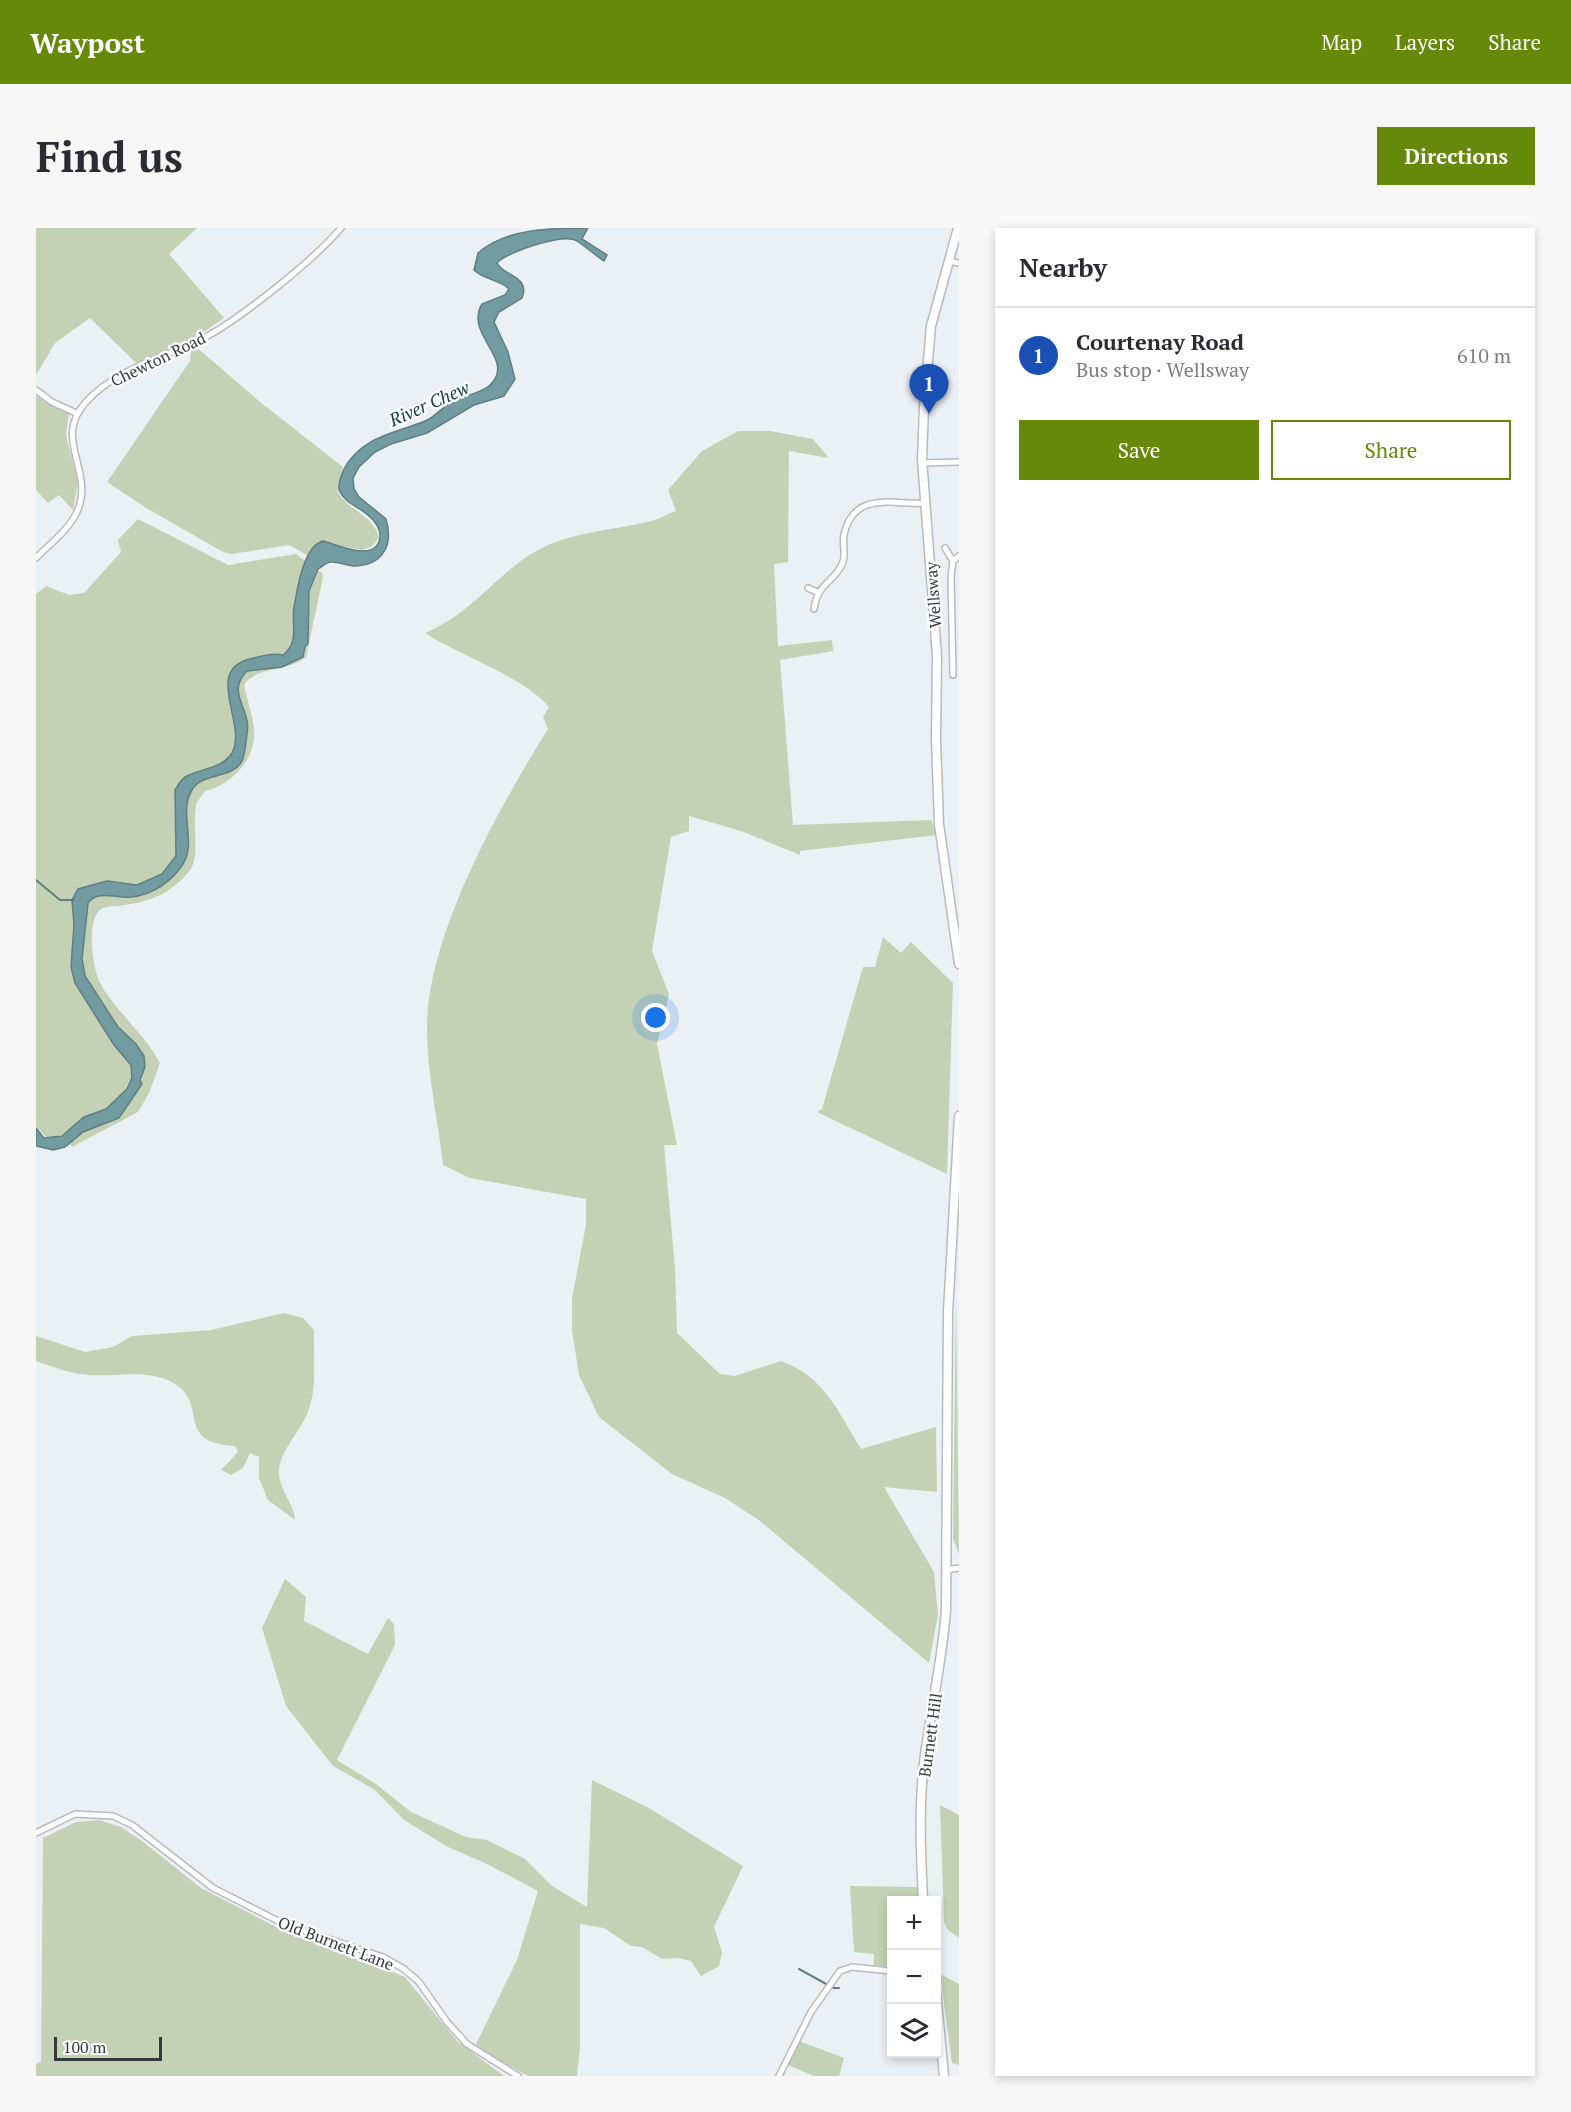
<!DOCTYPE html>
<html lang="en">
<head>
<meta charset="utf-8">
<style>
	body { margin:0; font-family:"PT Serif",serif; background:#f7f7f7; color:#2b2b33 }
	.controls { position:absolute; right:18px; bottom:18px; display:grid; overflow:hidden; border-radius:0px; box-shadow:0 3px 9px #0003 }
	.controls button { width:54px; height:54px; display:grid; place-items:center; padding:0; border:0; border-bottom:2px solid #e1e1e2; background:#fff; color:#2b2b33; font:30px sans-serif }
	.scale { position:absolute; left:18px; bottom:15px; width:108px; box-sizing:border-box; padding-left:6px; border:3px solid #37393b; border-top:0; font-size:16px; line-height:21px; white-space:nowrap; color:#37393b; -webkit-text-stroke:4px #fbfdff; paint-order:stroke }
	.you { position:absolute; left:620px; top:790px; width:21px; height:21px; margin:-15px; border:4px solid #fff; border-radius:50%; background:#1a73e8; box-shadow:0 0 0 9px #1a73e833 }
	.badge { display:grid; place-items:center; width:39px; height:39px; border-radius:50%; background:#66890a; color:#fff; font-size:20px; font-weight:700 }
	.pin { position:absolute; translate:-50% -50px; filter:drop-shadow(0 2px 3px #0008) }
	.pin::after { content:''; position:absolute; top:32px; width:21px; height:18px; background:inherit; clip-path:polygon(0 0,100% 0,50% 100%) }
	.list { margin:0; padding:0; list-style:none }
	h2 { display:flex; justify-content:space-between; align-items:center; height:78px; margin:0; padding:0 24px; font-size:26px }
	h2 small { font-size:20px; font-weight:400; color:#7c7c81 }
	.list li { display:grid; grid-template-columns:39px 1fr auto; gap:18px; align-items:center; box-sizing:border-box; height:96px; padding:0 24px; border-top:2px solid #e1e1e2 }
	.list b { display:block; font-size:22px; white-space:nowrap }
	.list p { margin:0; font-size:20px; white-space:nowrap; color:#7c7c81 }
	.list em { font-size:20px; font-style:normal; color:#7c7c81 }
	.actions { display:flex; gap:12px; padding:18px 24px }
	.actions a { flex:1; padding:14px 0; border:2px solid #66890a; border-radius:0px; text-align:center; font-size:21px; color:#66890a }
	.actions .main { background:#66890a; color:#fff }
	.icon { flex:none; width:33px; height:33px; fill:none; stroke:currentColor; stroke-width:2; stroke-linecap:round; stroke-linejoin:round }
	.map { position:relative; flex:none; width:923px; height:1848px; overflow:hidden; border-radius:0px }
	header { display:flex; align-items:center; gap:36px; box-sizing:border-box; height:84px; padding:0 30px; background:#66890a; color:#fff }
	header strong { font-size:28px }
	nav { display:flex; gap:33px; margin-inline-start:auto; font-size:21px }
	.intro { display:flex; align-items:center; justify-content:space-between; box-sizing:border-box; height:144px; padding:0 36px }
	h1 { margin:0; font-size:42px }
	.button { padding:15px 27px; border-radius:0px; background:#66890a; color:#fff; font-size:21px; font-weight:700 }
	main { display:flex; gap:36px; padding:0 36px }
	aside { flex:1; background:#fff; border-radius:0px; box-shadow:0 3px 9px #0003 }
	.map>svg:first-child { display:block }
	.green { fill:#c5d1b4 }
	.water { fill:#729ca2; stroke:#607e83; stroke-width:1.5 }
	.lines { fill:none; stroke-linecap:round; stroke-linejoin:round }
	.stream { stroke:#607e83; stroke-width:2 }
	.minor-casing { stroke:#b7bbc0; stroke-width:8 }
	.secondary-casing { stroke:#b7bbc0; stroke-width:11 }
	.minor { stroke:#fff; stroke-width:5 }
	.secondary { stroke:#fff; stroke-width:8 }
	.labels { text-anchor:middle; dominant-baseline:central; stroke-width:5; stroke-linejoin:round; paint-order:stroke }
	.street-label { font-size:16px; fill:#37393b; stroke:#fbfdff }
	.water-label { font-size:18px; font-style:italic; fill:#184147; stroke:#fbfdff }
</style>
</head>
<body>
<header>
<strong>Waypost</strong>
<nav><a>Map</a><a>Layers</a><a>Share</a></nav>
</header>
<div class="intro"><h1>Find us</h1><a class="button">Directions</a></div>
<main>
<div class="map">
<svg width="923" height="1848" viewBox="0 0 923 1848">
	<rect width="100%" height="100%" fill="#ebf0f5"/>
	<!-- green -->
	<path class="green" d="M0,0h161l-28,26 55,64 -26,18 -61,28 -47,-46 -35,25 -19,32z
		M158,117l66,57 83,65 -6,23c10,21 35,23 42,47l-6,9 -11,4 -43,-9 -12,14 -18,-10 -57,9 -9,-2 -75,-43 -41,-27 83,-121 1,-11z
		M0,168l33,17 -3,23 12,46 -5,28 -14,-15 -11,8 -12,-13z
		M702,203h32l43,8 16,19 -40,-7 -1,111 -14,2 4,82 54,-6 1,11 -53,9 13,165 138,-5 6,15 -137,16v4l-59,-24 -52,-15v15l-18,6 -19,114 17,43 -12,50 20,101h-13l11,123 2,65 43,41 15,2 46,-15c42,14 58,52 80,88l75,-22 1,65 -53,-5 50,85 4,43 -9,48 -169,-142 -35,-23 -53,-24 -73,-57 -20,-42 -7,-45v-32l14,-73v-26l-116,-21 -27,-13c-5,-46 -16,-90 -16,-136 -1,-92 73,-223 121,-300l-5,-12 6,-10c-28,-32 -87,-50 -124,-74 47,-20 67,-54 106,-79 37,-23 82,-23 124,-34 7,-2 13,-7 21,-9l-8,-21 34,-39z
		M102,291l90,46 68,-11 26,19 1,4 -17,80c-17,15 -52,10 -62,28 3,16 11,35 10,50 0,27 -25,51 -49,56 -2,3 -6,8 -8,11 -6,17 4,54 -7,68 -17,22 -39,32 -66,35 -8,2 -16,0 -23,4 -15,10 -9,59 -1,74 16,29 44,50 60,80l-11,30 -11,19 -66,35 -8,-13 -17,4 -11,-12v-532l10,-8 23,9 15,-2 37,-41 -3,-12z
		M847,709l18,16 10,-11 42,41 -6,191 -130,-62 5,-3 41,-142h12z
		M920,1065l3,261 -6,-15z
		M248,1085l19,5 11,12c-1,25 4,60 -7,84 -7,17 -25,35 -28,54 -2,21 15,33 16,52l-27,-20 -9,-22v-21l-9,-4 -7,15 -12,7 -10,-5 17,-18 -3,-6c-61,-3 -26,-41 -60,-62 -25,-16 -58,-7 -86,-9 -18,-1 -36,-8 -53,-14v-25l49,16 28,-5 19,-11 79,-6z
		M249,1351l21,18 -2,24 64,33 20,-36 6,6 1,21 -58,115 39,24 35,28 55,25 21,3 38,19 27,27 35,21 5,-127 57,28 94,58 -29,61 8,25 -3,14 -18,10 -10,-15 -13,-3 -16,1 -20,-12 -11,-1 -27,-18 -24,-4v123l-3,29h-49l-42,-23 -10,-9 41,-84 21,-69 -51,-27 -39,-17 -44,-27 -29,-30 -42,-24 -47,-60 -24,-78z
		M904,1577l19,10v123l-11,-8 -4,-8z
		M63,1592l22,7 21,14 59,47 79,41 125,48 52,64 47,35h-468v-12l5,-2 2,-224 33,-16z
		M814,1658l68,1v13h-27v67l-17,-2v-11l-20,-2z
		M904,1746l19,10v81l-7,-2z
		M763,1813l45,17 -5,18h-25l-26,-11z"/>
	<!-- water -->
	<path class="water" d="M552,0l-6,11 25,16 -3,6c-9,-6 -18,-14 -27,-20 -13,-8 -69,10 -80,22 6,13 34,13 25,35l-23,14 -5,10 14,30 7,27 -11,17 -30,9 -47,28 -36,11 -16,8 -16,15 -6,11 1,11 5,8 27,22c8,27 -4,47 -33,47 -8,-1 -16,-5 -23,-4 -5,1 -8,5 -12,7l-9,22 -1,53 -3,2 -2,11 -21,10 -35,4c-22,22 5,38 0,63 -1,7 -2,20 -5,27 -11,19 -40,11 -50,29 -14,22 5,52 -9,74 -11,17 -30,31 -52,33 -14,2 -33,-8 -43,6l-6,56 3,17 33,51 18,17 8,12 1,11 -5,13 2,4 -23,34 -36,14 -18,15 -12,3 -17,-4v-18l8,10 18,-2 22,-19 22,-8 21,-20 5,-11 -1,-13 -17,-20 -39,-62 -4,-16 3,-42 -2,-25 6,-11 29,-8 30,4 25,-11 14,-18 -1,-66c3,-5 6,-11 12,-14 15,-8 35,-7 45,-23 16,-28 -29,-83 18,-94 11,-3 22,-6 33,-4 17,-13 8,-31 11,-48 3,-16 9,-61 29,-66 13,3 54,23 57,-4 1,-7 -5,-16 -10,-20 -11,-11 -24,-12 -31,-27 -1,-8 2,-14 5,-21 18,-33 50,-35 81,-48 11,-4 18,-16 30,-21 11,-5 28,-7 37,-17 22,-25 -28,-49 -10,-79l23,-9 4,-6c-6,-8 -25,-9 -35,-19l4,-17c28,-25 74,-25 110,-25z"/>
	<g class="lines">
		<!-- stream -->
		<path class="stream" d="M0,652l24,20h14
			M763,1741l29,16
			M797,1760h6"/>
		<!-- minor casing -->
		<g class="minor-casing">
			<path id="minor" d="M912,33l11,2
				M0,162l16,12 24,11
				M887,235l36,-1
				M909,320l8,13
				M0,330c14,-14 31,-27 40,-44 21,-42 -25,-74 10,-112 29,-33 78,-44 116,-63 37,-19 112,-79 139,-111
				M772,360l9,4
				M778,381c4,-28 21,-26 29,-47 3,-8 -1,-18 1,-28 11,-44 49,-29 82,-31
				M917,447l-2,-99 2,-15 6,-5
				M910,1342l13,-2
				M0,1605l39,-19 38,2 19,9 81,63 71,36 99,33 21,12 15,13 28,40 20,22 51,32
				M743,1848l32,-64 29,-41 12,-4 39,4"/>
		</g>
		<!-- secondary casing -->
		<g class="secondary-casing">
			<path id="secondary" d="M922,0l-27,98 -7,81 -2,52 15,197 -1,83 3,85 20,140
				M887,1672c-2,-42 -4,-86 0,-129 6,-54 19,-107 23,-161l2,-298 11,-196
				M900,1763l8,85"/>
		</g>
		<!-- minor -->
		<use href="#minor" class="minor"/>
		<!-- secondary -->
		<use href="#secondary" class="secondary"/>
	</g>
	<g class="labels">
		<!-- street labels -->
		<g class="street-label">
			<text transform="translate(122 131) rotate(-26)">Chewton Road</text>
			<text transform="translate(897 367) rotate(-94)">Wellsway</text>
			<text transform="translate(894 1507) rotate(-82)">Burnett Hill</text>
			<text transform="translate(300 1715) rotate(21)">Old Burnett Lane</text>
		</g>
		<!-- water labels -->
		<g class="water-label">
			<text transform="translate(393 175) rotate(-24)">River Chew</text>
		</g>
	</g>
</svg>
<div class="controls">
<button>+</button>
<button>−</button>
<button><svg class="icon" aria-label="layers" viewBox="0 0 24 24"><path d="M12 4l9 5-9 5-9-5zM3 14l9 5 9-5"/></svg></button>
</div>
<div class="scale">100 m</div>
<div class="you"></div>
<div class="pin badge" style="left:893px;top:186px;background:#1a4fb4">1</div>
</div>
<aside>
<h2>Nearby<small></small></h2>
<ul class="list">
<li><span class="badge" style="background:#1a4fb4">1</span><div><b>Courtenay Road</b><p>Bus stop · Wellsway</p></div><em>610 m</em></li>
</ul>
<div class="actions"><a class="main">Save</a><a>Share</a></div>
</aside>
</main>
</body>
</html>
